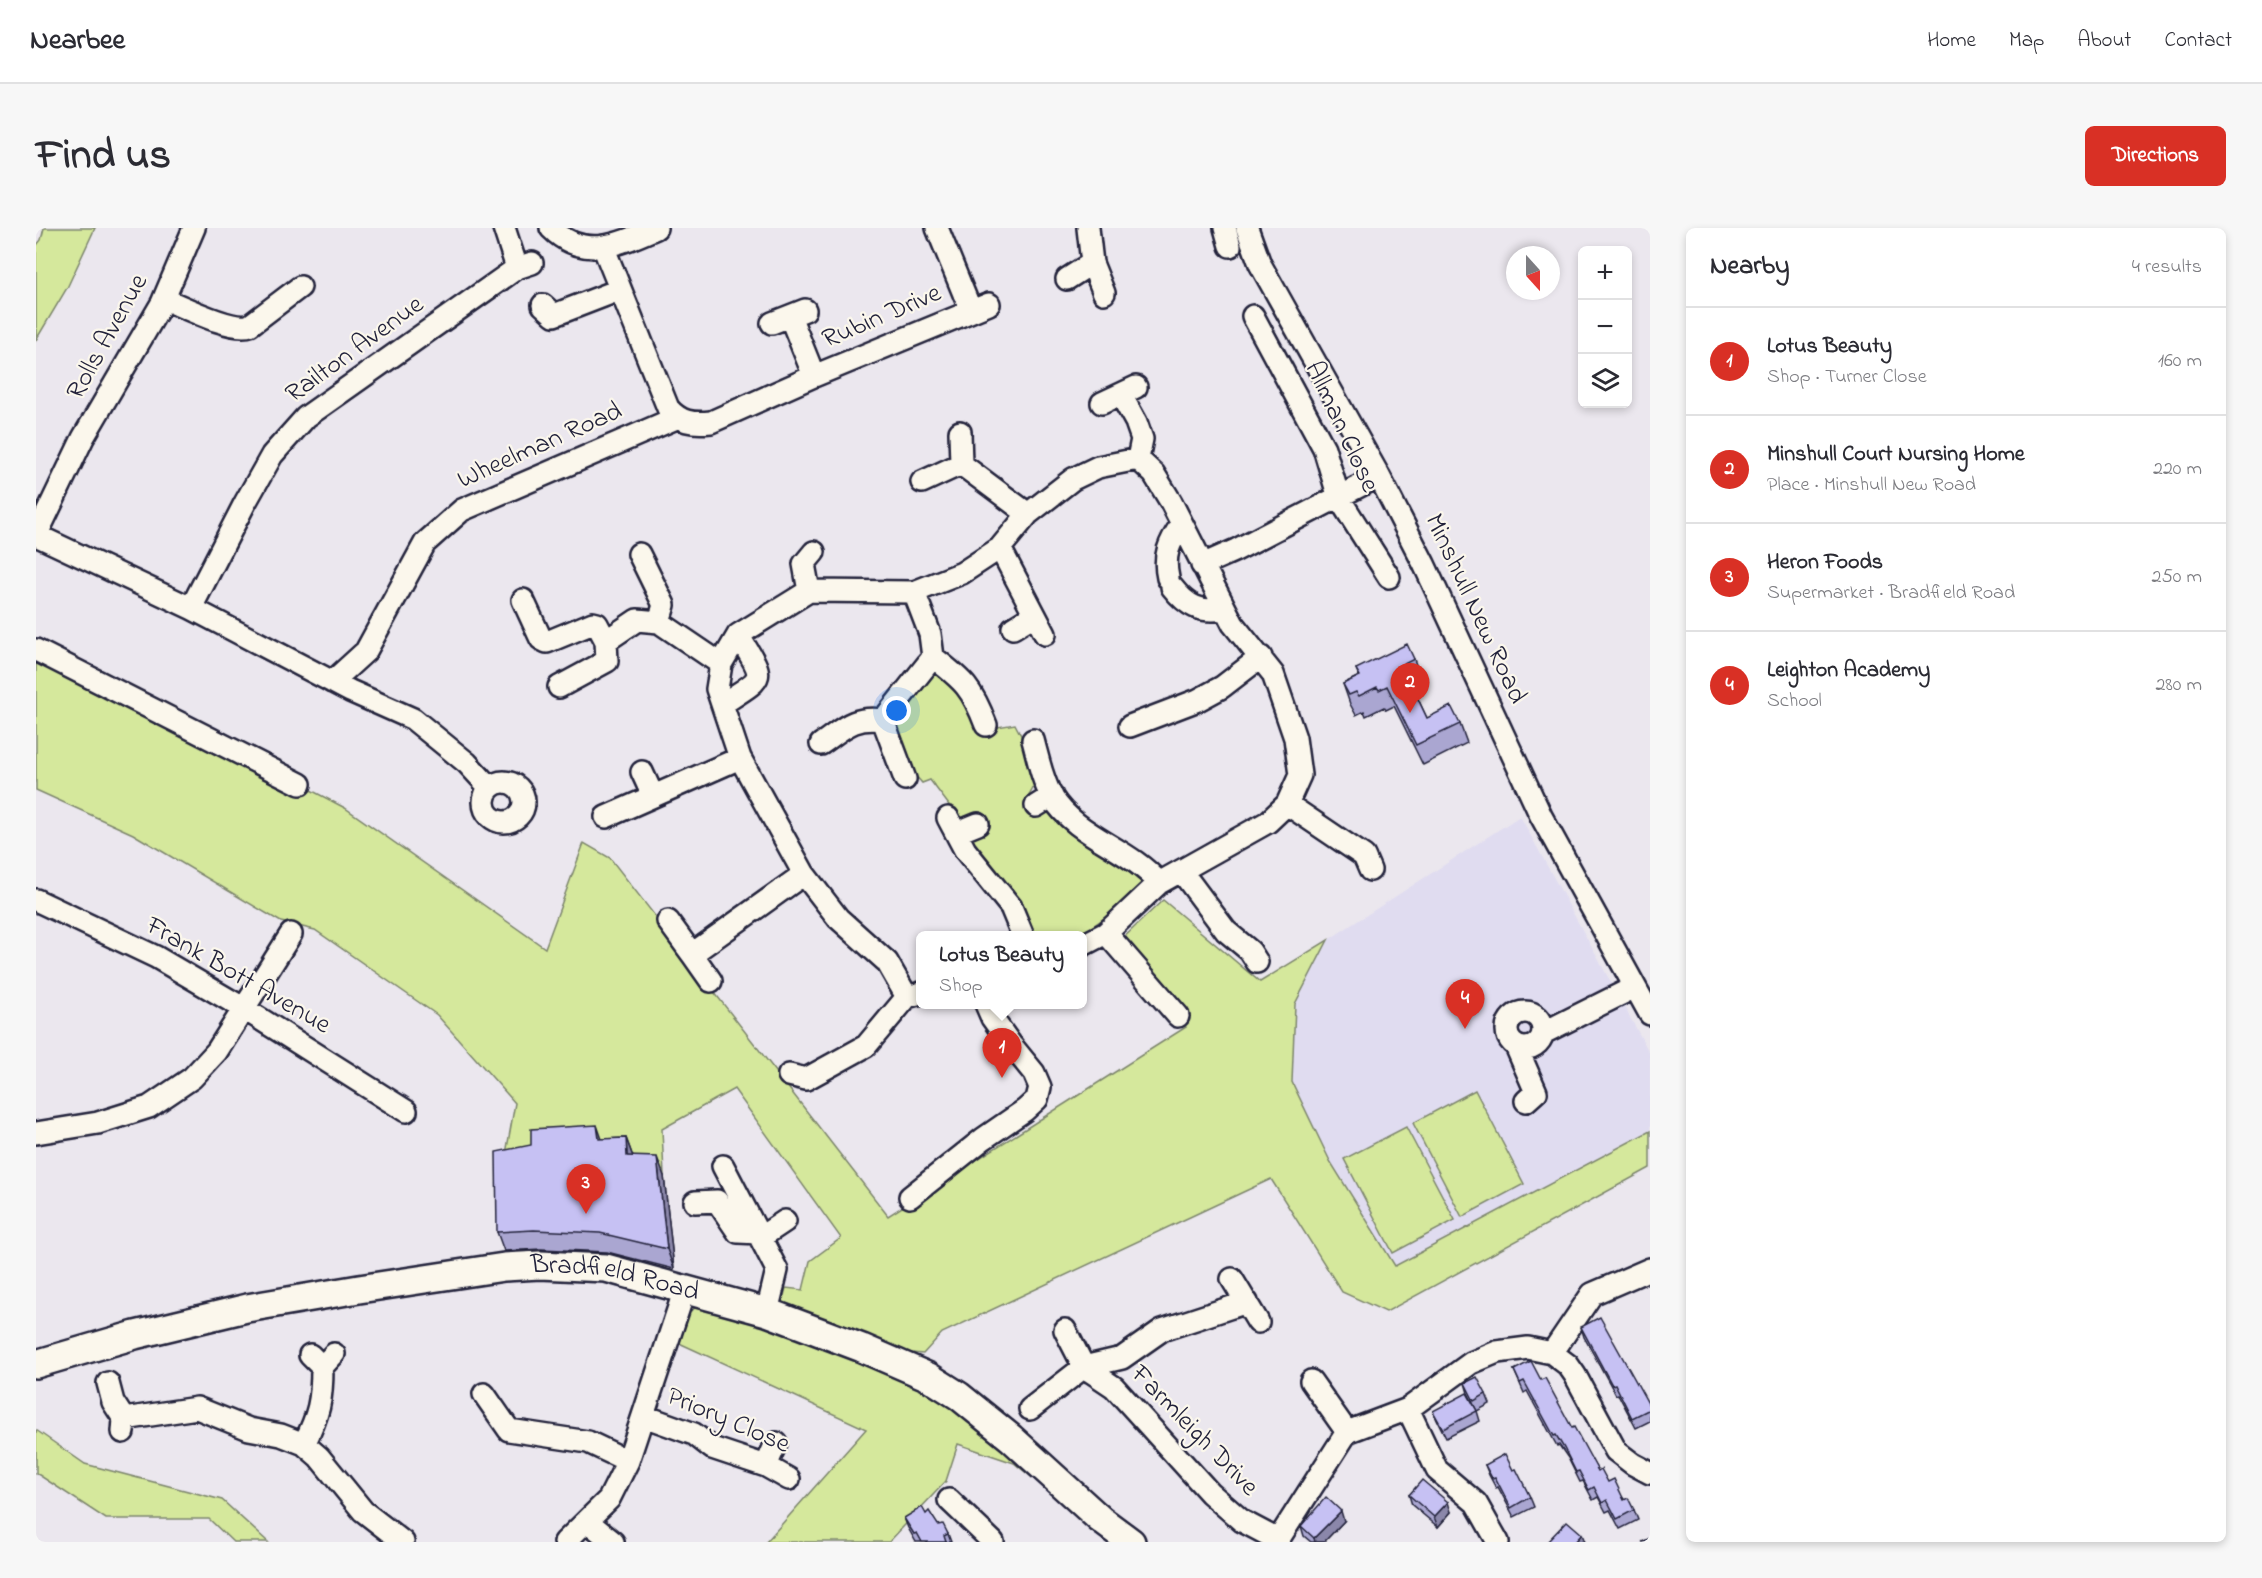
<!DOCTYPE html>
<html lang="en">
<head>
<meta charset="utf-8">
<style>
	body { margin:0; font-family:"Indie Flower",sans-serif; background:#f7f7f7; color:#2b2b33 }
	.controls { position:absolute; right:18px; top:18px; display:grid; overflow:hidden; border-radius:9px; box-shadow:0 3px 9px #0003 }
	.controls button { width:54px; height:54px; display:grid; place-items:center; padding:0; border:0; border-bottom:2px solid #e1e1e2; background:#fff; color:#2b2b33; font:30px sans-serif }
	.compass { position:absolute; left:1470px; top:18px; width:54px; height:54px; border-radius:50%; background:#fff; box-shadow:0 3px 9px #0003; rotate:159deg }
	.you { position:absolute; left:861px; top:483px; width:21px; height:21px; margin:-15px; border:4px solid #fff; border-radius:50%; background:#1a73e8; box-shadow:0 0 0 9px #1a73e833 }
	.badge { display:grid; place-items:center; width:39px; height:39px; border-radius:50%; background:#d93025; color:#fff; font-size:20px; font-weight:700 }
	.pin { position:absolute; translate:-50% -50px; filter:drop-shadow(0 2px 3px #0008) }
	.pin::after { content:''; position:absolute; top:32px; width:21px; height:18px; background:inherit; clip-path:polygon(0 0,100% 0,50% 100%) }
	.popup { position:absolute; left:880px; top:703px; width:171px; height:78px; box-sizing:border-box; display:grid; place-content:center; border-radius:9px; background:#fff; filter:drop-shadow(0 2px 4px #0005); font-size:20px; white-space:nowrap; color:#7c7c81 }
	.popup b { font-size:22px; color:#2b2b33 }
	.popup::after { content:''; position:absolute; left:50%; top:100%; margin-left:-12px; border:12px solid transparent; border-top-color:#fff }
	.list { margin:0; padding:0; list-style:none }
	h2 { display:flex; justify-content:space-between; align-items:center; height:78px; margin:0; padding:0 24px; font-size:26px }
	h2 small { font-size:20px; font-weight:400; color:#7c7c81 }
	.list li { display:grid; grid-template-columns:39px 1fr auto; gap:18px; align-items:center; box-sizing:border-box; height:108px; padding:0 24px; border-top:2px solid #e1e1e2 }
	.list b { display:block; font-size:22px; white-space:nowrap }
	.list p { margin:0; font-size:20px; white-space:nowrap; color:#7c7c81 }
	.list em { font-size:20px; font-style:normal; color:#7c7c81 }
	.icon { flex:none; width:33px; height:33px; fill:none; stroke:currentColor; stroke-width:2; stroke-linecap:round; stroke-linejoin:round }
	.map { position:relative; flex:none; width:1614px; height:1314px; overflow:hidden; border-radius:9px }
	header { display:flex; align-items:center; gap:36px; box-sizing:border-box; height:84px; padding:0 30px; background:#fff; border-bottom:2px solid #e1e1e2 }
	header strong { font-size:28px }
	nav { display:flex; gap:33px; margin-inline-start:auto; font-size:21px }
	.intro { display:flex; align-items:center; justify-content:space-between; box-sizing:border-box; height:144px; padding:0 36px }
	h1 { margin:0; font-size:42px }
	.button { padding:15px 27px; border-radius:9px; background:#d93025; color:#fff; font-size:21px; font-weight:700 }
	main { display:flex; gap:36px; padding:0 36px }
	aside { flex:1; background:#fff; border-radius:9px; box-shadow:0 3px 9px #0003 }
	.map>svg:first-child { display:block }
	.built { fill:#e0dcf0 }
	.green { fill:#d5e89c; stroke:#7c856c; stroke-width:1.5 }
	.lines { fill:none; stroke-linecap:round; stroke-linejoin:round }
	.minor-casing { stroke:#22223b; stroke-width:26 }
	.major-casing { stroke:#22223b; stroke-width:32 }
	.minor { stroke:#fbf7ec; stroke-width:21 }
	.major { stroke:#fbf7ec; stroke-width:27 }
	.wall { fill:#aaa6d1; stroke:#22223b; stroke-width:1.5 }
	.shaded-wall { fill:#8b87aa; stroke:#22223b; stroke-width:1.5 }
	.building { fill:#c6c1f3; stroke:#22223b; stroke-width:1.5 }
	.labels { text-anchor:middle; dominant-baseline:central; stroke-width:4.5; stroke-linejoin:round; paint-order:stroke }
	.street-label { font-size:27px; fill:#22223b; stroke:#fbf7ec }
</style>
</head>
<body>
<header>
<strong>Nearbee</strong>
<nav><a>Home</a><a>Map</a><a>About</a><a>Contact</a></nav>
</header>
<div class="intro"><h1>Find us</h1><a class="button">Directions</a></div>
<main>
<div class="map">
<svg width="1614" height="1314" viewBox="0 0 1614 1314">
	<rect width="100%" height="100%" fill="#ebe7ee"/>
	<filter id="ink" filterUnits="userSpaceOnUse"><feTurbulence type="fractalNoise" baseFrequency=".0167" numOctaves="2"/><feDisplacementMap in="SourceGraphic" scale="12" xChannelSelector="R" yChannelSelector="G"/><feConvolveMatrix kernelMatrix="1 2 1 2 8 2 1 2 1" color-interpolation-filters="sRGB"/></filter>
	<g filter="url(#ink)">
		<!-- built -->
		<path class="built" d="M1484,588l130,238v77l-255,135 -65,-105 -38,-79 3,-78 33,-64z"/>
		<!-- green -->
		<path class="green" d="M8,0h51l-28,60 -31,52v-94l5,-6z
			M0,434l268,132 3,-6 38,20 200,140 39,-105 26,15 278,358 298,-189 -66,-86 43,-41 97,82 68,-42 -33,64 -3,78 38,79 65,105 255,-135v37l-264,144 -44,-20 -71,-113 -329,154 -19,21 -23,-2 -118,-49 4,-15 17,2 7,-29 31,-23 -107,-149 -72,40 2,47 -161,-5 12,-68 -78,-88 -122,-85 -34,-8 -148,-88 -97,-44z
			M902,442l20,13 22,47 35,-6c12,24 33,54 10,76l5,13 17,-5 98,69 -1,8 -37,31 -27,19h-49l-18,-45 -40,-40 -10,-30 -5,-3 -28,-37 -8,3 -20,-23 -8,-45z
			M1439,862l49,94 -62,33 -49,-94z
			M1370,899l49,93 -62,33 -49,-94z
			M666,1076l12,2 168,60 81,44 125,113 -74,-60 -56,-19 -12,37 -57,61h-123l100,-113 -189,-87 9,-29z
			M0,1202l49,34 137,36 46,42h-35l-24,-23h-103l-70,-46z"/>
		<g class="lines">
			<!-- minor casing -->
			<g class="minor-casing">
				<path id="minor" d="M468,0l13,40
					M515,0c33,33 68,16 105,0
					M901,0l34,83
					M1052,0l4,35 12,30
					M1189,0l5,18
					M1211,0l13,36 119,212 45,88 117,252 109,198
					M567,18l65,162c12,14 24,16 43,14l103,-46 175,-72
					M1031,51l25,-16
					M128,71c18,7 69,33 86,26l50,-38
					M507,77l11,10 65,-25
					M754,88l24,60
					M1217,88l71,132 15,50 50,79
					M736,95l33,-13
					M1085,167l15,27 6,17 -4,20
					M1066,175l34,-16
					M924,204l1,32
					M886,254l39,-18 67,50
					M0,307l155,73 159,83 63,28 54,44 23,25
					M0,308l47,-98 79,-135 32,-75
					M964,320l45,86
					M603,326l25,51 -5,17
					M1166,337l34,-15 143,-74
					M1132,350c-5,-22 1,-36 14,-54
					M1136,359c15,19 28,26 52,22
					M773,363l-5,-27 10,-12
					M878,364l16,42 3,23c31,24 39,31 53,68
					M487,372l18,39 6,3 5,-2 41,-17 4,1 9,17
					M155,380l54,-105 27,-48 34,-38 211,-149 15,-5
					M977,400l21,-13
					M0,422l264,134
					M296,454l34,-31 59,-108 37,-33 214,-92
					M523,459l48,-26 -1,-20 31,-21 22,2 62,42
					M686,476c45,-29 44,-23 16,-69
					M1094,498l68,-26 24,-13 39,-30
					M997,512c5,18 9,40 19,57 25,40 76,50 107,86
					M785,516c23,-16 32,-28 62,-24
					M606,544l11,24
					M869,551l-22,-59 50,-63
					M448 574a20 20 0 1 1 40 0a20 20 0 1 1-40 0Z
					M1251,576l77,52 6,14
					M1000,578l16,-10
					M570,589l134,-59
					M912,590l17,32 46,57 12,29
					M920,605l22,-9
					M1146,644l44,59 24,20 7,11
					M0,672l120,57 87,51 163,103
					M632,693l24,33
					M1070,705l72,83
					M675,753l-19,-27 112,-80
					M885,765l-14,4 -20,-35 -49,-44 -34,-44 -64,-116 -23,-69 4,-25 17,-29 71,-44 105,1 48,-19 38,-25 28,-34 45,-35 25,-12 40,-8 16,15 17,28 62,122 40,50 22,64 5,37 -13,29 -19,18 -109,61 -53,50 -23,12
					M1471 802a18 18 0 1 1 36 0a18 18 0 1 1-36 0Z
					M1507,805l92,-46
					M1480,818l20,46 -10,9
					M753,847l17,4 60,-33 41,-49
					M0,905l62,-10 51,-16 43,-29 25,-27 74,-117
					M687,938l54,104 -10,42
					M874,969l73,-58 42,-29 12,-11 3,-12 -6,-14 -22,-27 -20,-28 -6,-14
					M659,974l22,-1 21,31 21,1
					M725,1009l24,-16
					M1196,1051l26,43
					M1029,1102l19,37 30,20 96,106 32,28 36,19 69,-108 61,-23 63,-46 26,-11 31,-4 24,5 16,12 7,10 41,76 17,13 17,9
					M1516,1125l40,-59 58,-25
					M286,1139l12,-13
					M1275,1153l36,51
					M72,1155l5,19 11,17 -1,13
					M448,1166l25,36 79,12 40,19
					M994,1181l54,-42 38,-9 40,-28 85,-28
					M1372,1181l29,61 39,33 22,39
					M608,1188l50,18 18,14 54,18 23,13
					M88,1191l73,-11 52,21 32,6 23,9 15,13 44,54 40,31
					M268,1216c15,-30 18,-43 18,-77l-12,-12
					M730,1238l10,-23
					M913,1272l44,42
					M551,1293l26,21
					M529,1314l44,-43 19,-38 57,-172"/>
			</g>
			<!-- major casing -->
			<g class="major-casing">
				<g id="major">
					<path id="s1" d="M0,1136l99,-29 112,-27 112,-19 145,-22 36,-2 66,3 161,44 95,36 67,29 30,19 52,42 89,81 31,23"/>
				</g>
			</g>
			<!-- minor -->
			<use href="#minor" class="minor"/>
			<!-- major -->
			<use href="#major" class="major"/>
		</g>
		<!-- wall -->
		<path class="wall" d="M1378,431l7,20 -10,5 16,34 33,6 7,19 -44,22 -29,-59 -8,4 -2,-3 -18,9 -2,-5 -8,4 -6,-11 -7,-20 16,-8 -3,-7z
			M590,910l7,19 31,19 10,93 -67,-17 -66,-3 -37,2 -7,-19 105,-93z
			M1545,1099l69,80v14l-14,7 -18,-34 -2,1 -32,-58z
			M1478,1142l27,10 57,91 36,39 4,10 -18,9 -10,-19 -4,2 -8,-15 -5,3 -10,-19 -3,1 -12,-24 -9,-13 -2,1 -30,-55 -3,2z
			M1429,1155l21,11 4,10 -13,7 -9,-18z
			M1397,1183h44l3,10 -34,17 -9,-18z
			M1449,1237l28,5 17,27 4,10 -20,10 -16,-30 -2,1 -7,-13z
			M1373,1267l42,17 -13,15 -26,-22z
			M890,1286l22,20 3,8h-35l-8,-14 -4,-10z
			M1308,1293l-20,21h-13l-7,-6 -3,-10z"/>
		<!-- shaded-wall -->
		<path class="shaded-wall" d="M561,897l7,20 -5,-6z
			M590,910l7,19 -6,-1z
			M621,929l7,19 10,93 -7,-20z
			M1412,1274l3,10 -13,15 -4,-10z
			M1305,1283l3,10 -20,21h-9l-1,-4z
			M1546,1306l3,8h-10z"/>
		<!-- building -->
		<path class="building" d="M1371,416l7,15 -12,6 25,53 24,-12 9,18 -44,21 -29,-59 -8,4 -2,-3 -18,9 -3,-4 -7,3 -6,-11 17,-8 -4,-7z
			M561,897l2,14 27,-1 1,18 30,1 10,92 -67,-16 -66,-3 -37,2 -1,-80 35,-7v-16z
			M1564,1089l50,90v2l-18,9 -17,-34 -3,1 -31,-58z
			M1495,1133l10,19 4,-2 27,50 2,-1 24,44 3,-2 7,13 6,-3 10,21 4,-2 6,12 -17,9 -10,-19 -5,3 -8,-16 -5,3 -10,-19 -3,1 -12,-24 -8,-13 -2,1 -30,-55 -4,2 -6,-13z
			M1441,1149l9,17 -12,7 -9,-18z
			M1431,1165l10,18 -34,18 -10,-18z
			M1469,1226l8,16 3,-1 14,28 -19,11 -16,-31 -3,1 -7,-13z
			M1386,1252l26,22 -14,15 -25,-22z
			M1290,1269l15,14 -27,27 -13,-12z
			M886,1279l4,7 3,-3 9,14 5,-1 5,10 -4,2 2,6h-24l-5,-9 -3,1 -10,-16z
			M1531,1293l15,13 -7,8h-28z
			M1614,1310v4h-8z"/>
	</g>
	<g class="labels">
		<!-- street labels -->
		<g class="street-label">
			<text transform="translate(846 89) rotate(-23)">Rubin Drive</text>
			<text transform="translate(72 109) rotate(-61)">Rolls Avenue</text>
			<text transform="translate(319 122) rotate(-36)">Railton Avenue</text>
			<text transform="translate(1305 199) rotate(65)">Allman Close</text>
			<text transform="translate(504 218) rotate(-24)">Wheelman Road</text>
			<text transform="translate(1439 381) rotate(65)">Minshull New Road</text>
			<text transform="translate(202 748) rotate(30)">Frank Bott Avenue</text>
			<text stroke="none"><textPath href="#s1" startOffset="591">Bradfield Road</textPath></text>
			<text transform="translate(692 1193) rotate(23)">Priory Close</text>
			<text transform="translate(1158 1203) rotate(46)">Farmleigh Drive</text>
		</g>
	</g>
</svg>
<div class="controls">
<button>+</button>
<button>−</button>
<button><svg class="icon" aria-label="layers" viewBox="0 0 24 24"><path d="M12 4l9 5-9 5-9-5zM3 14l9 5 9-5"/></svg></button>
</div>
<svg class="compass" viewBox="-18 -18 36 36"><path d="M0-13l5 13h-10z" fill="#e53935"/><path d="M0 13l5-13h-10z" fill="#7c7c81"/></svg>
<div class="you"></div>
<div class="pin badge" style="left:966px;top:850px">1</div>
<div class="popup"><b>Lotus Beauty</b>Shop</div>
<div class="pin badge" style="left:1374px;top:485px">2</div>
<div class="pin badge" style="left:550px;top:986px">3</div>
<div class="pin badge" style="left:1429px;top:801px">4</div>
</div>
<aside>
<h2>Nearby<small>4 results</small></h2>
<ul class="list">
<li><span class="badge">1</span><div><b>Lotus Beauty</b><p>Shop · Turner Close</p></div><em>160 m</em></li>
<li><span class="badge">2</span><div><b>Minshull Court Nursing Home</b><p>Place · Minshull New Road</p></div><em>220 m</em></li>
<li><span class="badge">3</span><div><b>Heron Foods</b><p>Supermarket · Bradfield Road</p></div><em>250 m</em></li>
<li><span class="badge">4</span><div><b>Leighton Academy</b><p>School</p></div><em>280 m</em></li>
</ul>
</aside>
</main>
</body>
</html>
